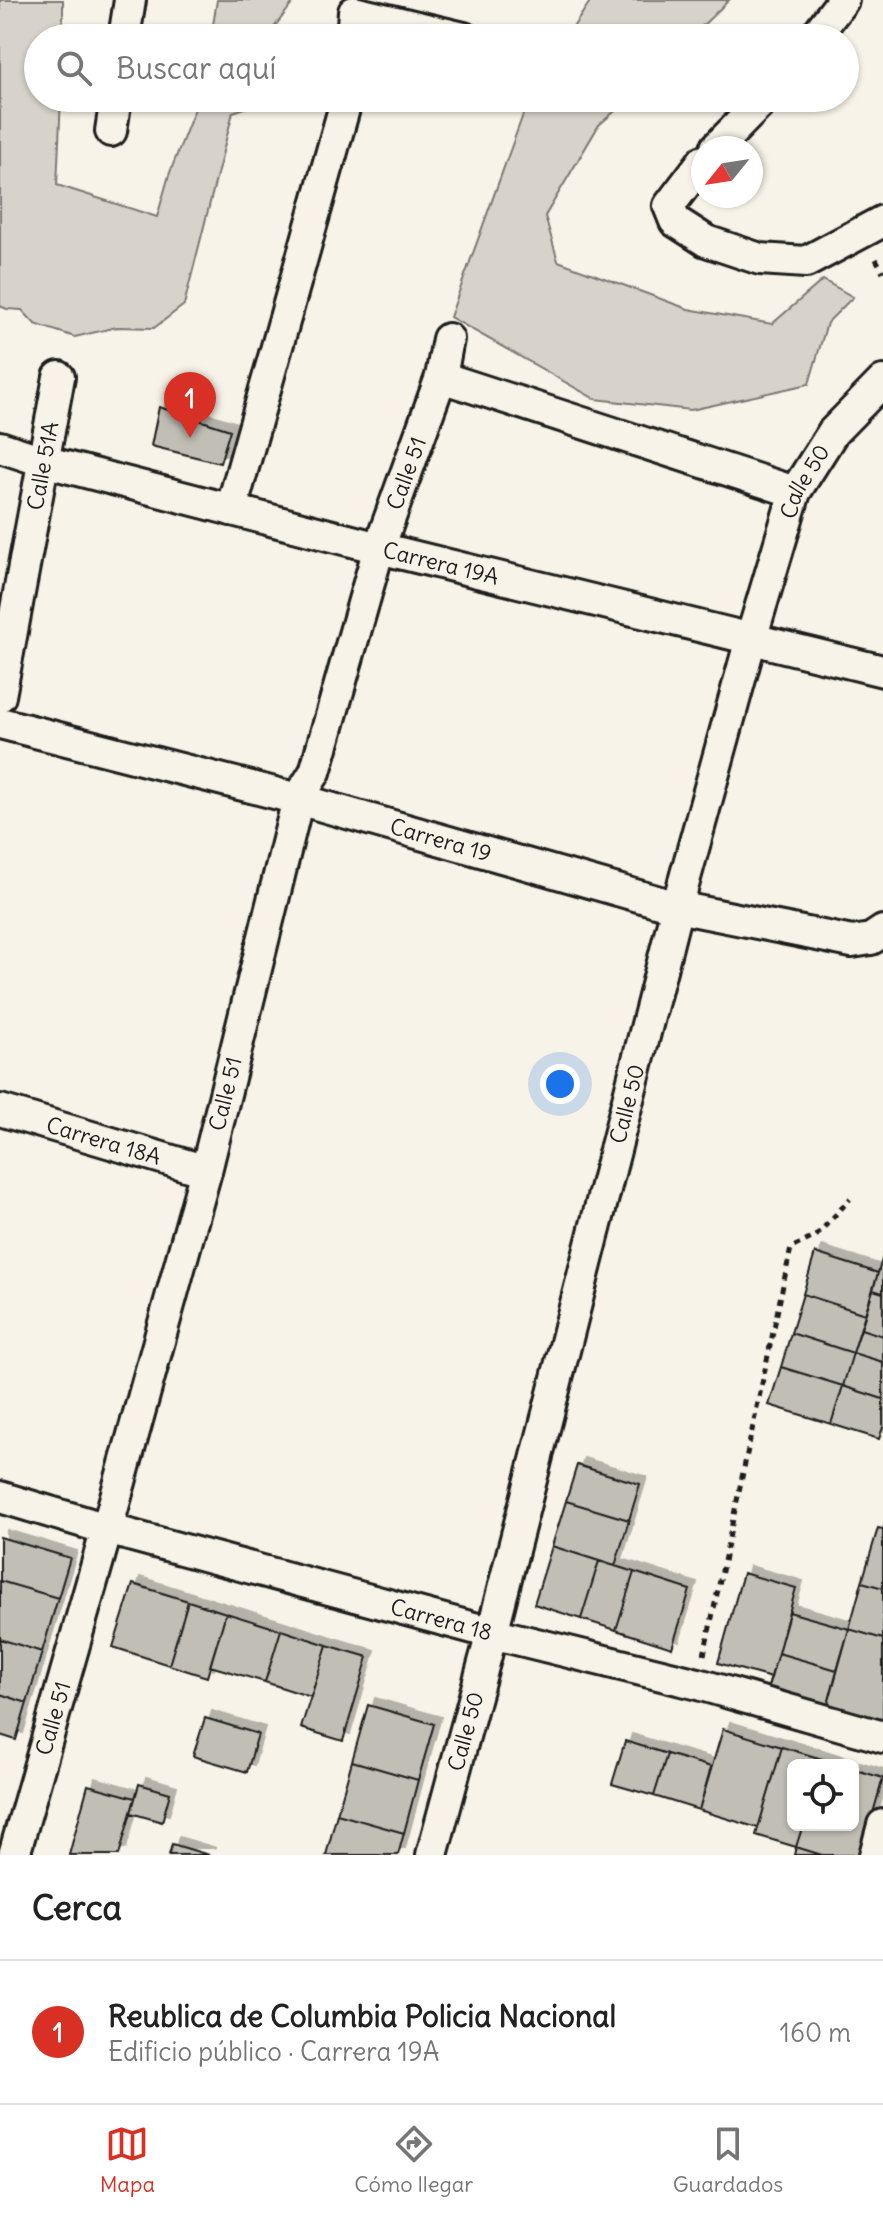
<!DOCTYPE html>
<html lang="es">
<head>
<meta charset="utf-8">
<style>
	body { margin:0; font-family:Delius,sans-serif; background:#f6f6f6; color:#222 }
	.controls { position:absolute; right:24px; bottom:24px; display:grid; overflow:hidden; border-radius:12px; box-shadow:0 2px 6px #0004 }
	.controls button { width:72px; height:72px; display:grid; place-items:center; padding:0; border:0; border-bottom:2px solid #e0e0e0; background:#fff; color:#222; font:40px sans-serif }
	.compass { position:absolute; left:691px; top:136px; width:72px; height:72px; border-radius:50%; background:#fff; box-shadow:0 2px 6px #0004; rotate:240deg }
	.you { position:absolute; left:560px; top:1084px; width:28px; height:28px; margin:-20px; border:6px solid #fff; border-radius:50%; background:#1a73e8; box-shadow:0 0 0 12px #1a73e833 }
	.badge { display:grid; place-items:center; width:52px; height:52px; border-radius:50%; background:#d93025; color:#fff; font-size:26px; font-weight:700 }
	.pin { position:absolute; translate:-50% -66px; filter:drop-shadow(0 2px 4px #0008) }
	.pin::after { content:''; position:absolute; top:42px; width:28px; height:24px; background:inherit; clip-path:polygon(0 0,100% 0,50% 100%) }
	.list { margin:0; padding:0; list-style:none }
	h2 { display:flex; justify-content:space-between; align-items:center; height:104px; margin:0; padding:0 32px; font-size:34px }
	h2 small { font-size:26px; font-weight:400; color:#767676 }
	.list li { display:grid; grid-template-columns:52px 1fr auto; gap:24px; align-items:center; box-sizing:border-box; height:144px; padding:0 32px; border-top:2px solid #e0e0e0 }
	.list b { display:block; font-size:30px; white-space:nowrap }
	.list p { margin:0; font-size:26px; white-space:nowrap; color:#767676 }
	.list em { font-size:26px; font-style:normal; color:#767676 }
	.icon { flex:none; width:44px; height:44px; fill:none; stroke:currentColor; stroke-width:2; stroke-linecap:round; stroke-linejoin:round }
	.map { position:relative; flex:none; width:883px; height:1855px; overflow:hidden }
	.search { position:absolute; background:#fff; box-shadow:0 2px 6px #0004; left:24px; right:24px; top:24px; height:88px; display:flex; align-items:center; gap:20px; box-sizing:border-box; padding:0 28px; border-radius:44px; color:#767676; font-size:30px }
	.sheet { height:248px; background:#fff }
	nav { display:flex; justify-content:space-around; align-items:center; box-sizing:border-box; height:112px; border-top:2px solid #e0e0e0; background:#fff; font-size:22px; color:#767676 }
	nav a { display:grid; justify-items:center; gap:4px }
	nav .on { color:#d93025 }
	.map>svg:first-child { display:block }
	.green { fill:#d7d3cb; stroke:#7a7874; stroke-width:2 }
	.building { fill:#c0beb5; stroke:#1c1c1c; stroke-width:2; filter:url(#shadow) }
	.lines { fill:none; stroke-linecap:round; stroke-linejoin:round }
	.street-casing { stroke:#1c1c1c; stroke-width:36 }
	.path { stroke:#1c1c1c; stroke-width:5; stroke-dasharray:6 6; stroke-linecap:butt }
	.street { stroke:#f7f3e8; stroke-width:30 }
	.labels { text-anchor:middle; dominant-baseline:central; stroke-width:7; stroke-linejoin:round; paint-order:stroke }
	.street-label { font-size:22px; fill:#1c1c1c; stroke:#f7f3e8 }
</style>
</head>
<body>
<div class="map">
<svg width="883" height="1855" viewBox="0 0 883 1855">
	<defs>
		<filter id="shadow"><feDropShadow dx="7" dy="-7" stdDeviation="0" flood-color="#0004"/></filter>
	</defs>
	<rect width="100%" height="100%" fill="#f7f3e8"/>
	<filter id="ink" filterUnits="userSpaceOnUse"><feTurbulence type="fractalNoise" baseFrequency=".0125" numOctaves="2"/><feDisplacementMap in="SourceGraphic" scale="16" xChannelSelector="R" yChannelSelector="G"/><feConvolveMatrix kernelMatrix="1 2 1 2 8 2 1 2 1" color-interpolation-filters="sRGB"/></filter>
	<g filter="url(#ink)">
		<!-- green -->
		<path class="green" d="M0,0h63v38h-25v60h23l-4,87 100,32 12,-42 30,-77h51l-2,9 -15,5 -49,193 -30,23 -37,-1 -42,10 -40,-13 -13,-14 -15,-1 -7,-3z
			M217,0h78l-29,38h-55z
			M591,0h138l-39,38h-124z
			M529,98h101l-31,27 -54,91 13,45 130,48 84,15 51,-44 30,17 -26,26 -18,61 -118,26 -96,-11 -145,-82z"/>
		<!-- building -->
		<path class="building" d="M159,407l71,23 -10,33 -69,-17z
			M815,1253l63,20 -13,41 -62,-20z
			M883,1256v37l-10,-3z
			M873,1290l10,3v43l-22,-7z
			M803,1294l62,20 -12,39 -62,-20z
			M861,1329l22,7v26l-30,-9z
			M791,1333l62,20 -10,33 -62,-19z
			M853,1353l30,9v37l-40,-13z
			M781,1367l62,19 -12,38 -62,-19z
			M843,1386l40,13v28l-4,12 -48,-15z
			M577,1465l63,19 -11,36 -63,-19z
			M566,1501l63,19 -14,46 -63,-20z
			M878,1528l5,1v59l-21,-6z
			M0,1537l70,21 -12,40 -58,-17z
			M552,1546l47,15 -18,58 -47,-15z
			M599,1561l35,11 -18,58 -35,-11z
			M634,1572l56,18 -18,58 -56,-18z
			M743,1573l53,15 -25,90 -53,-15z
			M0,1581l58,17 -16,54 -42,-13z
			M862,1582l21,6v51l-34,-10z
			M133,1584l55,17 -19,64 -56,-18z
			M188,1601l38,12 -19,64 -38,-12z
			M789,1612l60,17 -12,41 -59,-17z
			M226,1613l55,17 -16,52 -55,-16z
			M849,1629l34,10v85l-56,-16z
			M281,1630l46,15 -16,52 -46,-15z
			M0,1639l42,13 -15,51 -27,-9z
			M327,1645l41,12 -25,84 -42,-13z
			M778,1653l59,17 -10,38 -60,-18z
			M0,1694l27,9 -11,37 -16,-5z
			M368,1705l66,19 -16,56 -66,-19z
			M205,1718l53,16 -11,38 -54,-16z
			M723,1729l59,18 -24,81 -59,-18z
			M625,1741l42,13 -13,42 -42,-12z
			M782,1747l40,12 -2,6h-27v60h10l-7,22 -40,-12z
			M667,1754l44,13 -12,43 -45,-14z
			M822,1759l19,6h-21z
			M352,1761l66,19 -14,53 -67,-19z
			M853,1769l30,9 -22,77h-39l-26,-8 7,-22h50z
			M139,1784l31,9 -8,29 -31,-9z
			M88,1785l47,13 -16,57h-50z
			M337,1814l67,19 -6,22h-72z
			M172,1844l37,11h-40z
			M796,1847l26,8h-28z"/>
		<g class="lines">
			<!-- street casing -->
			<g class="street-casing">
				<g id="street">
					<path d="M124,38l6,-38"/>
					<path d="M352,38l2,-26 110,26"/>
					<path d="M814,38l29,-38"/>
					<path d="M111,131l5,-33"/>
					<path d="M716,148l49,-50"/>
					<path d="M703,161l-34,45 6,15 31,20 54,18 46,3 77,-41"/>
					<path d="M441,377l354,115"/>
					<path id="s1" d="M0,447l43,14 336,87 504,123"/>
					<path d="M231,510l116,-412"/>
					<path id="s2" d="M0,696l59,-319"/>
					<path id="s3" d="M0,723l298,76 379,108 175,35 19,-3 12,-8"/>
					<path id="s4" d="M0,1110l206,61"/>
					<path id="s5" d="M0,1497l107,32 385,104 206,51 185,53"/>
					<path id="s6" d="M14,1855l93,-326 99,-358 92,-372 17,-27 64,-224 62,-171 7,-38"/>
					<path id="s7" d="M432,1855l60,-222 185,-726 74,-268 44,-147 38,-60 50,-51"/>
					<path d="M875,1855l8,-30"/>
				</g>
			</g>
			<!-- path -->
			<path class="path" d="M876,259l7,13
				M704,1655l87,-407 25,-12 34,-37"/>
			<!-- street -->
			<use href="#street" class="street"/>
		</g>
	</g>
	<g class="labels">
		<!-- street labels -->
		<g class="street-label">
			<text stroke="none"><textPath href="#s2" startOffset="234">Calle 51A</textPath></text>
			<text stroke="none"><textPath href="#s6" startOffset="1438">Calle 51</textPath></text>
			<text stroke="none"><textPath href="#s7" startOffset="1424">Calle 50</textPath></text>
			<text stroke="none"><textPath href="#s1" startOffset="456">Carrera 19A</textPath></text>
			<text stroke="none"><textPath href="#s3" startOffset="456">Carrera 19</textPath></text>
			<text stroke="none"><textPath href="#s6" startOffset="790">Calle 51</textPath></text>
			<text stroke="none"><textPath href="#s7" startOffset="776">Calle 50</textPath></text>
			<text stroke="none"><textPath href="#s4" startOffset="108">Carrera 18A</textPath></text>
			<text stroke="none"><textPath href="#s5" startOffset="458">Carrera 18</textPath></text>
			<text stroke="none"><textPath href="#s6" startOffset="142">Calle 51</textPath></text>
			<text stroke="none"><textPath href="#s7" startOffset="128">Calle 50</textPath></text>
		</g>
	</g>
</svg>
<div class="controls">
<button><svg class="icon" aria-label="locate" viewBox="0 0 24 24"><circle cx="12" cy="12" r="6"/><path d="M12 2v4M12 18v4M2 12h4M18 12h4"/></svg></button>
</div>
<svg class="compass" viewBox="-18 -18 36 36"><path d="M0-13l5 13h-10z" fill="#e53935"/><path d="M0 13l5-13h-10z" fill="#767676"/></svg>
<div class="you"></div>
<div class="pin badge" style="left:190px;top:438px">1</div>
<div class="search"><svg class="icon" aria-label="search" viewBox="0 0 24 24"><circle cx="10" cy="10" r="6"/><path d="M15 15l6 6"/></svg>Buscar aquí</div>
</div>
<section class="sheet">
<h2>Cerca<small></small></h2>
<ul class="list">
<li><span class="badge">1</span><div><b>Reublica de Columbia Policia Nacional</b><p>Edificio público · Carrera 19A</p></div><em>160 m</em></li>
</ul>
</section>
<nav>
<a class="on"><svg class="icon" aria-label="map" viewBox="0 0 24 24"><path d="M3 6l6-2 6 2 6-2v14l-6 2-6-2-6 2zM9 4v14M15 6v14"/></svg>Mapa</a>
<a><svg class="icon" aria-label="directions" viewBox="0 0 24 24"><path d="M12 3l9 9-9 9-9-9zM9 14v-3h6M13 9l2 2-2 2"/></svg>Cómo llegar</a>
<a><svg class="icon" aria-label="saved" viewBox="0 0 24 24"><path d="M7 4h10v16l-5-4-5 4z"/></svg>Guardados</a>
</nav>
</body>
</html>
